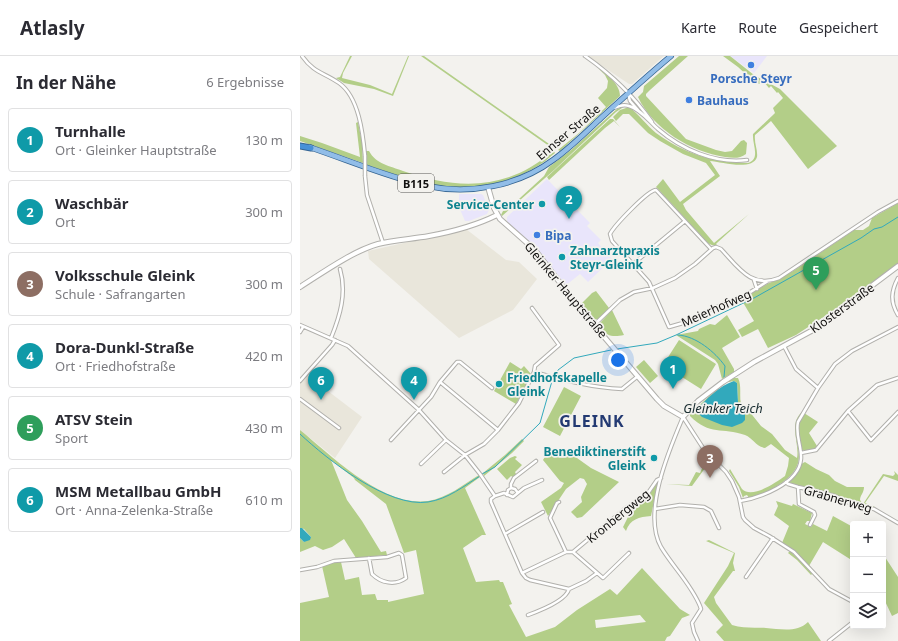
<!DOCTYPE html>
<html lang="de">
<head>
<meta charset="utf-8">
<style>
	body { margin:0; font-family:"Noto Sans",sans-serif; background:#f7f7f7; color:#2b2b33 }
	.controls { position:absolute; right:12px; bottom:12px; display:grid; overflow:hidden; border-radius:4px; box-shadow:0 4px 16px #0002 }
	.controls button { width:36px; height:36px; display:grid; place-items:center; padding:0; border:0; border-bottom:1px solid #e1e1e2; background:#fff; color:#2b2b33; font:20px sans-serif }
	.you { position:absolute; left:318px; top:304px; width:14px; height:14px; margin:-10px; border:3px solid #fff; border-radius:50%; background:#1a73e8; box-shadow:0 0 0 6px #1a73e833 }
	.badge { display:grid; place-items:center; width:26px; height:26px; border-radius:50%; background:#0b8043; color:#fff; font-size:13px; font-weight:700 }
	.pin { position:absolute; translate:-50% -33px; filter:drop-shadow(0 1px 2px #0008) }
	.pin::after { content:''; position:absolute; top:21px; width:14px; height:12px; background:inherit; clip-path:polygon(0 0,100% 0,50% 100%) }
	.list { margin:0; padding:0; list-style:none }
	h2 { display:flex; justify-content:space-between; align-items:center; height:52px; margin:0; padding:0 16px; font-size:17px }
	h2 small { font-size:13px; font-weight:400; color:#7c7c81 }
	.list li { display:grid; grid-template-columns:26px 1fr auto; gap:12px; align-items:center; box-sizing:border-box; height:64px; margin:0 8px 8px; padding:0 8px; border:1px solid #e1e1e2; border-radius:4px }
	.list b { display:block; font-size:15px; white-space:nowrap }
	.list p { margin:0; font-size:13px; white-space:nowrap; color:#7c7c81 }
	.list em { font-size:13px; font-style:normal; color:#7c7c81 }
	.icon { flex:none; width:22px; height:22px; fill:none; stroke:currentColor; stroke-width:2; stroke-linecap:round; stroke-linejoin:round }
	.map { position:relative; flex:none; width:598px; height:585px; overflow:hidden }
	header { display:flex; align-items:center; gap:24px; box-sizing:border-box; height:56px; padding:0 20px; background:#fff; border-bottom:1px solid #e1e1e2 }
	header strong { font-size:19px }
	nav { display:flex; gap:22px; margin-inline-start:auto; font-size:14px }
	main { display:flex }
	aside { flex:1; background:#fff }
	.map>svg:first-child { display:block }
	.commercial { fill:#e9e5fb }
	.built { fill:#e9e6db }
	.green { fill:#b3ce88; fill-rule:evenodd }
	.water { fill:#32a9bc }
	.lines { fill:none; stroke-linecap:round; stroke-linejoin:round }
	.stream { stroke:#32a9bc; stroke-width:1 }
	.street-casing { stroke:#b1b0ac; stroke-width:4.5 }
	.secondary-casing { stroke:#b1b0ac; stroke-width:6 }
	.primary-casing { stroke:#346492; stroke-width:6 }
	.highway-casing { stroke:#346492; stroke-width:7 }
	.street { stroke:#fff; stroke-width:2.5 }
	.secondary { stroke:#fff; stroke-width:4 }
	.primary { stroke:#91bde8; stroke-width:4.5 }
	.highway { stroke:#4791d8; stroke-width:5 }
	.street-bridge-casing { stroke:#b1b0ac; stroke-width:4.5; stroke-linecap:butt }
	.street-bridge { stroke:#fff; stroke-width:2.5 }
	.shop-dot { fill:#3f7fe0; stroke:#f3f2ee; stroke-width:1.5 }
	.culture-dot { fill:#0f9aa8; stroke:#f3f2ee; stroke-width:1.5 }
	.labels { text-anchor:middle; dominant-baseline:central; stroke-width:3.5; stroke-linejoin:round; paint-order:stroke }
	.shield { fill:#f3f2ee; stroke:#555452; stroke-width:1 }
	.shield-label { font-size:11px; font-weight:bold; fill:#11100f }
	.shop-label { font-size:12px; font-weight:bold; fill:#366cbe; stroke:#f3f2ee; text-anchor:start }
	.street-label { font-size:12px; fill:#11100f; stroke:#f3f2ee }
	.culture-label { font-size:12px; font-weight:bold; fill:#0d838f; stroke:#f3f2ee; text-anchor:end }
	.water-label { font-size:13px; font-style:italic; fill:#1a2e32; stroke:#f3f2ee }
	.district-label { font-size:16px; font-weight:bold; letter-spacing:1px; fill:#233a72; stroke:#f3f2ee }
</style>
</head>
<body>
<header>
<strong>Atlasly</strong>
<nav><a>Karte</a><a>Route</a><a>Gespeichert</a></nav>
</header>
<main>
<aside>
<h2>In der Nähe<small>6 Ergebnisse</small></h2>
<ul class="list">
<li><span class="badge" style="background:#0f9aa8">1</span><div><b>Turnhalle</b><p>Ort · Gleinker Hauptstraße</p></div><em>130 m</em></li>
<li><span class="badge" style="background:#0f9aa8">2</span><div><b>Waschbär</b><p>Ort</p></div><em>300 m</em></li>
<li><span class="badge" style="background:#8d6e63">3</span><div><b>Volksschule Gleink</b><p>Schule · Safrangarten</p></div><em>300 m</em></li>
<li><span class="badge" style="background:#0f9aa8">4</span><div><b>Dora-Dunkl-Straße</b><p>Ort · Friedhofstraße</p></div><em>420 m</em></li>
<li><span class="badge" style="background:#2e9e5b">5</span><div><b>ATSV Stein</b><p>Sport</p></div><em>430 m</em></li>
<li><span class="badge" style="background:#0f9aa8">6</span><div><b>MSM Metallbau GmbH</b><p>Ort · Anna-Zelenka-Straße</p></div><em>610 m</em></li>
</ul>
</aside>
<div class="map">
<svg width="598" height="585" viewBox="0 0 598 585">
	<rect width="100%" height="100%" fill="#f3f2ee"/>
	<!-- commercial -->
	<path class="commercial" d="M430,0h37l-13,17z
		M247,123l43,44 -3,3 14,14 -3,3 14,16 -24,23 -8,-8 -15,12 -31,-40 -27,-24v-5z
		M159,138h22l2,1 6,15 -2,4 -18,7h-4l-6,-14z"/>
	<!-- built -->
	<path class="built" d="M287,0h77l-32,28h-3z
		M166,173l40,31 13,2 18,17 -24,31 -54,28 -90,-79 -1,-8z
		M7,319l55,42 -27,41 -35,-28v-48z"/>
	<!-- green -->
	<path class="green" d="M50,0h2l-9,17 -1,5 28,7 22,9 16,-38h1l-16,40 -19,-7 -30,-6 -8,-5 4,-1z
		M121,0h3l128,90 -1,1 4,6c-4,3 -9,8 -14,11 -34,23 -79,28 -118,19 -19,-4 -37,-12 -56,-18l-1,-14h3c7,13 21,15 34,20 54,19 104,20 150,-20l-4,-5z
		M379,0h9l-38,34 -4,4v2l40,43 30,11 9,2 7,-1 9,-10 3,-1 3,3 -1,11c-6,5 -14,4 -21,3 -34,-5 -72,-28 -87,-60l5,-5 1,-6z
		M423,0h7l24,19 26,14 57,57 -29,23 -37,-48 -16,14c-1,8 3,15 2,22 -4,14 -36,5 -47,4l10,15 -37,28 3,6 28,33 35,-29 -31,28 -2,2 1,1c-5,1 -9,-1 -12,-5l-49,-53 7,-8 17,23 35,-27 -9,-12 -23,-9 -23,-13 -12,-8 -19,-19h-6l-7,7 -3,-4 7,-7 9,-3c10,7 17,18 27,26 29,21 56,29 92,30 13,-4 4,-19 5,-29l20,-19 2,-2 -2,-5 10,-10 -5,-6 -1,1 -6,-7 -2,2 -6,-7 -4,3 -6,-6 -2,1 -13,-12z
		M298,12c9,6 22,16 22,28l-60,55 -2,-1 21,-17 27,-26 -8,-9 9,-10 1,-7 -3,-6z
		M325,50l-9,6 -63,59 -51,45 -1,-1 2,-4 5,-2 36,-33 5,-9 22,-17 46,-41z
		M310,63h3l7,8 -6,-6 -9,7 -56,52 -2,-3z
		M58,66l4,20 1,21 -63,-22v-5l22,7 38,14 -4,-34z
		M598,147v60l-5,5 -66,50 -2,-2 -29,19 -28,13 -10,-19 -16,8 -4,-7 16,-9 -13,-22 28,-16 8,-3 16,-9 61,-41h9l6,-4 3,-8z
		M296,235l13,17 -11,11 -5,1 -13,-15 12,-12z
		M312,254l12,25c-10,2 -17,2 -23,-7l-1,-5z
		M427,259l13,22 -18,11 12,21v3l-12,7 -4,-15 -3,-4 -39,-25 22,-4 1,-2 11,-5 5,1z
		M379,284l37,24 -15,25 -38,-24z
		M344,304l14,16 -8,7 -14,-16z
		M210,306l11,7 3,-3 7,8 -7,15 -8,15 -22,-13z
		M433,322h5c4,8 1,17 3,26 1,3 3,6 5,9l3,-2 12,15 11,8 13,16 12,8c3,-14 -9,-34 5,-46 -19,31 18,47 -25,74 -8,5 -18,11 -28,12l-2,-3 -3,1 -1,2 -4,-11 -10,-16 1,-2 12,20c10,10 33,-6 43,-13l3,-10 1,-8 -18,-14 -6,4c-10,-2 -12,-10 -20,-13 -23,-8 -35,1 -55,-19v-2l28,-26 1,1 -19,17 45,9 -7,-13 -1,-19 -3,-2 -5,1 -1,-1z
		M264,331l17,9 -21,40 -17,-9z
		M504,357l14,9 -9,11 8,13c-3,5 -11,7 -16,3 -3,-16 -5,-21 3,-36z
		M0,374c32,26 82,77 128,71 19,-3 35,-16 51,-26l1,2 -15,11 21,47h-4l-19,13 13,34 23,-2 1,2h3l9,22 -3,1 17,32 29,-10 22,-17 33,-21 7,6 25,-27 38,41 10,6 -8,3 -12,18 -3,1 -2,4h-365v-38l29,-6 -7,-31 8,-3 11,-1 4,18 14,-3 3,18 13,-1 2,6h11v2l36,-8 -8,-44 -12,3 -18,-49 -31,-24 -1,-2 -23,-18 16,40 15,21 19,31 5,-1 1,4 -31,3 -12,-19 -12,8 -9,3 -8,-4 -15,6v-14l4,4 7,-5 -7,-8 -4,-1zM340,559l6,7 -50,6 -1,-8z
		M222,383l2,2 -12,12 -28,23 -1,-3 22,-18z
		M263,392l28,20 28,14 -37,35 -5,1 -6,-6 11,-10 -1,-5 6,-13 -3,-5 -4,-1 -14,11 -18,27 -7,-14 20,-14 3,-5 -4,-2 -17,-21c4,-8 12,-10 20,-12z
		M215,400l2,1 -2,2 7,6 -7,7 1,2 -3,3 -2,-1 -4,4 -10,-11 13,-11z
		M409,405l2,1 -1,3 -2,-1 -16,22 -26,-2 23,1 7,-13 4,1 3,-7 -3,-2z
		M505,406l11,7 13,6 6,6 12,6h17c0,6 -4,8 -4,13l3,4 20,-30 10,2 2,-2 -1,-3 4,4v6l-14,-5 -19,27 10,4 -16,-1 -31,-14 -33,-6 -6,-3 12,-19z
		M358,426l-7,34c-12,1 -21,3 -25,15l-3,-4 6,-12 -4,-5 25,-17z
		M476,445l16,5 1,-2 19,9 -2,8h-3l-2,3 6,3 2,-3 14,7 6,-15 20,11v34l-30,-19 -14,24 -13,-13 -14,-10 7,-17 -15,-11 4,-9z
		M409,484l26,13 -2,10 2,8h-2l-19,26 2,6 16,22c12,4 22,2 34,3 14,1 31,5 42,-6l13,19h-97l-8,-9 7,-7 -19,-22 24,-37 6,-13 -28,-12z
		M490,495l23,22 -2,2 -14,-15 -9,-7z
		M583,498l15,23v36l-6,3 -9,-19z"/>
	<!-- water -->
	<path class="water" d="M434,325l3,2 1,19 7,13v5l-3,3 -10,4 -10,-2 -20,-8 -6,-6c10,-12 23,-25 38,-30z
		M0,472h2l9,9 -1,3 -6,2 -4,-4z"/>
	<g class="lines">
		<!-- stream -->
		<path class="stream" d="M378,279c18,1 37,17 47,31l-1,11
			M317,293l40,-6 19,-8 78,-37 107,-60 13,-9 8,-2 16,-10
			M0,378c28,26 88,74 128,68 20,-3 36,-16 52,-26
			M182,418l13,-7 45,-44 12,-42 6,-11 16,-12 37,-8"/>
		<!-- street casing -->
		<g class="street-casing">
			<path id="street" d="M2,0c12,17 21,16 37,27 20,14 24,51 26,73
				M285,0c26,18 48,39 67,66
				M328,38l2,7 8,9
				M314,52c5,-2 9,-4 15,-2 11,3 20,15 29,23 23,20 57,35 89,31
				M65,120l2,19 16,48
				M411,193l-55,-59c-8,0 -42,36 -46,44l2,7 37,41 20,45 14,-4 40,-19 18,-6 27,-17
				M333,208l52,-43
				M598,222c-7,13 -8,24 0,37
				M454,224l3,9
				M232,252l27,37 -24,21 -1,6
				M0,269l48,21 71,64 27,30 19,15 15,19 15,22 -4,3v3l31,71 44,-21h7l54,-45 21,-14 9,-13 4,-2
				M294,269l26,-25 14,-8 19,-4 22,-10 20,-14 18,-16 3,-1 5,2c17,18 30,40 58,29l99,-66 20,-11
				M0,276l3,-5
				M31,282c9,-22 16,-45 9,-69
				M484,290l12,23 22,19
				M0,325l32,-36 3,-5
				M140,326l58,48
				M0,343l39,29
				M548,355l23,29 27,-28
				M383,361l22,34 21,21 6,9 7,16 4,20 2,3 9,8 15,8 25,16 35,37 24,13
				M383,361c-14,33 -41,96 -22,130 12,20 30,37 39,59l1,3 -9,14 2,9 4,9
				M91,384l40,-43 9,-15 17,-20h3l32,26
				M501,397l15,-3 32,-39 29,-26 21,-7
				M121,408l25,-24
				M144,416l21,-17 19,-11 14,-14 21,-27 15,-31c29,8 59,16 88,17l16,-13
				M486,426l2,2 10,3 18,4 19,5 21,10 18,3 24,14
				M498,431l1,17 15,8 1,3 -5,10
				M211,432v-4l3,-6 22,-17
				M207,439l1,-5 3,-2 4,1 3,4
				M195,440l9,-3 9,4 11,-9 18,-8
				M440,445c19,-3 59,-17 61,-42 1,-12 -6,-24 -3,-37l20,-34 17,-24 17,-13 46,-24
				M259,446l-2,1 -7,15 16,34
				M355,453l25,-4 24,2 7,4 8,17
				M205,478l38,-22
				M273,496l30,26 26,-25
				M0,514l17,-3 17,-6 53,-4 12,-4 3,2 4,23c-11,8 -25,5 -34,-4l-3,-16
				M222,517l4,5 4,2 39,9 17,-8 11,-8
				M446,521l27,-39
				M228,559c11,-4 38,-14 41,-26
				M529,585l24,-19"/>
		</g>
		<!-- secondary casing -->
		<g class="secondary-casing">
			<path id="secondary" d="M188,131l6,21 6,11 35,31 42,55 80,94 7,7 19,11 15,-16 25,-19 31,-20 59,-32 85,-64
				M0,231c22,-14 53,-36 78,-43 17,-4 34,-5 51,-8 22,-4 48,-11 68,-21"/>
		</g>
		<!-- primary casing -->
		<g class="primary-casing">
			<path id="primary" d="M9,91c39,13 78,30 118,39 43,9 91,0 126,-26 17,-12 33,-28 48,-42 23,-21 46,-42 70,-62"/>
		</g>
		<!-- highway casing -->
		<g class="highway-casing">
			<path id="highway" d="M0,90l11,2"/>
		</g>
		<!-- street -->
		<use href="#street" class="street"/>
		<!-- secondary -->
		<use href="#secondary" class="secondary"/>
		<!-- primary -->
		<use href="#primary" class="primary"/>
		<!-- highway -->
		<use href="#highway" class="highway"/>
		<!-- street-bridge casing -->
		<g class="street-bridge-casing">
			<path id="street-bridge" d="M65,100v20"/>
		</g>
		<!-- street-bridge -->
		<use href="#street-bridge" class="street-bridge"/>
	</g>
	<!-- markers -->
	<g class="shop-dot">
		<circle cx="451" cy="9" r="4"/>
		<circle cx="389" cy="44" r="4"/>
		<circle cx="237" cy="179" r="4"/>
	</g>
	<g class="culture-dot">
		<circle cx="242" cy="148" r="4"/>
		<circle cx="262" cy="201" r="4"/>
		<circle cx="199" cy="328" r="4"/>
		<circle cx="354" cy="402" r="4"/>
	</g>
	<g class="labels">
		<!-- shield labels -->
		<rect class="shield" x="98" y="118" width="36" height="18" rx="3"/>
		<g class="shield-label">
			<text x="116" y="127">B115</text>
		</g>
		<!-- shop labels -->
		<g class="shop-label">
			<text x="451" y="22" text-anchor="middle">Porsche Steyr</text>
			<text x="397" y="44">Bauhaus</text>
			<text x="245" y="179">Bipa</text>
		</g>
		<!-- street labels -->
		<g class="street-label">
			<text transform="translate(268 76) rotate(-40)">Ennser Straße</text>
			<text transform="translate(266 234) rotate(50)">Gleinker Hauptstraße</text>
			<text transform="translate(416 252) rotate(-24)">Meierhofweg</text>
			<text transform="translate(542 252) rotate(-36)">Klosterstraße</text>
			<text transform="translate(538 443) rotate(16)">Grabnerweg</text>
			<text transform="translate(318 460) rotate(-39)">Kronbergweg</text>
		</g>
		<!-- culture labels -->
		<g class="culture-label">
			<text x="234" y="148">Service-Center</text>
			<text x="270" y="194" text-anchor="start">Zahnarztpraxis<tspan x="270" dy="14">Steyr-Gleink</tspan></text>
			<text x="207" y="321" text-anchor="start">Friedhofskapelle<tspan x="207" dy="14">Gleink</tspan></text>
			<text x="346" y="395">Benediktinerstift<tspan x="346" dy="14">Gleink</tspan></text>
		</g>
		<!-- water labels -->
		<g class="water-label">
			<text x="423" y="352">Gleinker Teich</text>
		</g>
		<!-- district labels -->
		<g class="district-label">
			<text x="292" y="365">GLEINK</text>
		</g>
	</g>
</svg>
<div class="controls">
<button>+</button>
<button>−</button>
<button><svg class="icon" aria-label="layers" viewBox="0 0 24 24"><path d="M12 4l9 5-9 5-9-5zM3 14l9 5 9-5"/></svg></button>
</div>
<div class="you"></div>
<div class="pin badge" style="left:373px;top:333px;background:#0f9aa8">1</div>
<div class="pin badge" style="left:269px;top:163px;background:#0f9aa8">2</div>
<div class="pin badge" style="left:410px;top:422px;background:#8d6e63">3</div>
<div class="pin badge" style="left:114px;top:344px;background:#0f9aa8">4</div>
<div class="pin badge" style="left:516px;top:234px;background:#2e9e5b">5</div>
<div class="pin badge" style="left:21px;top:344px;background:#0f9aa8">6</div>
</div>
</main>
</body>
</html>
